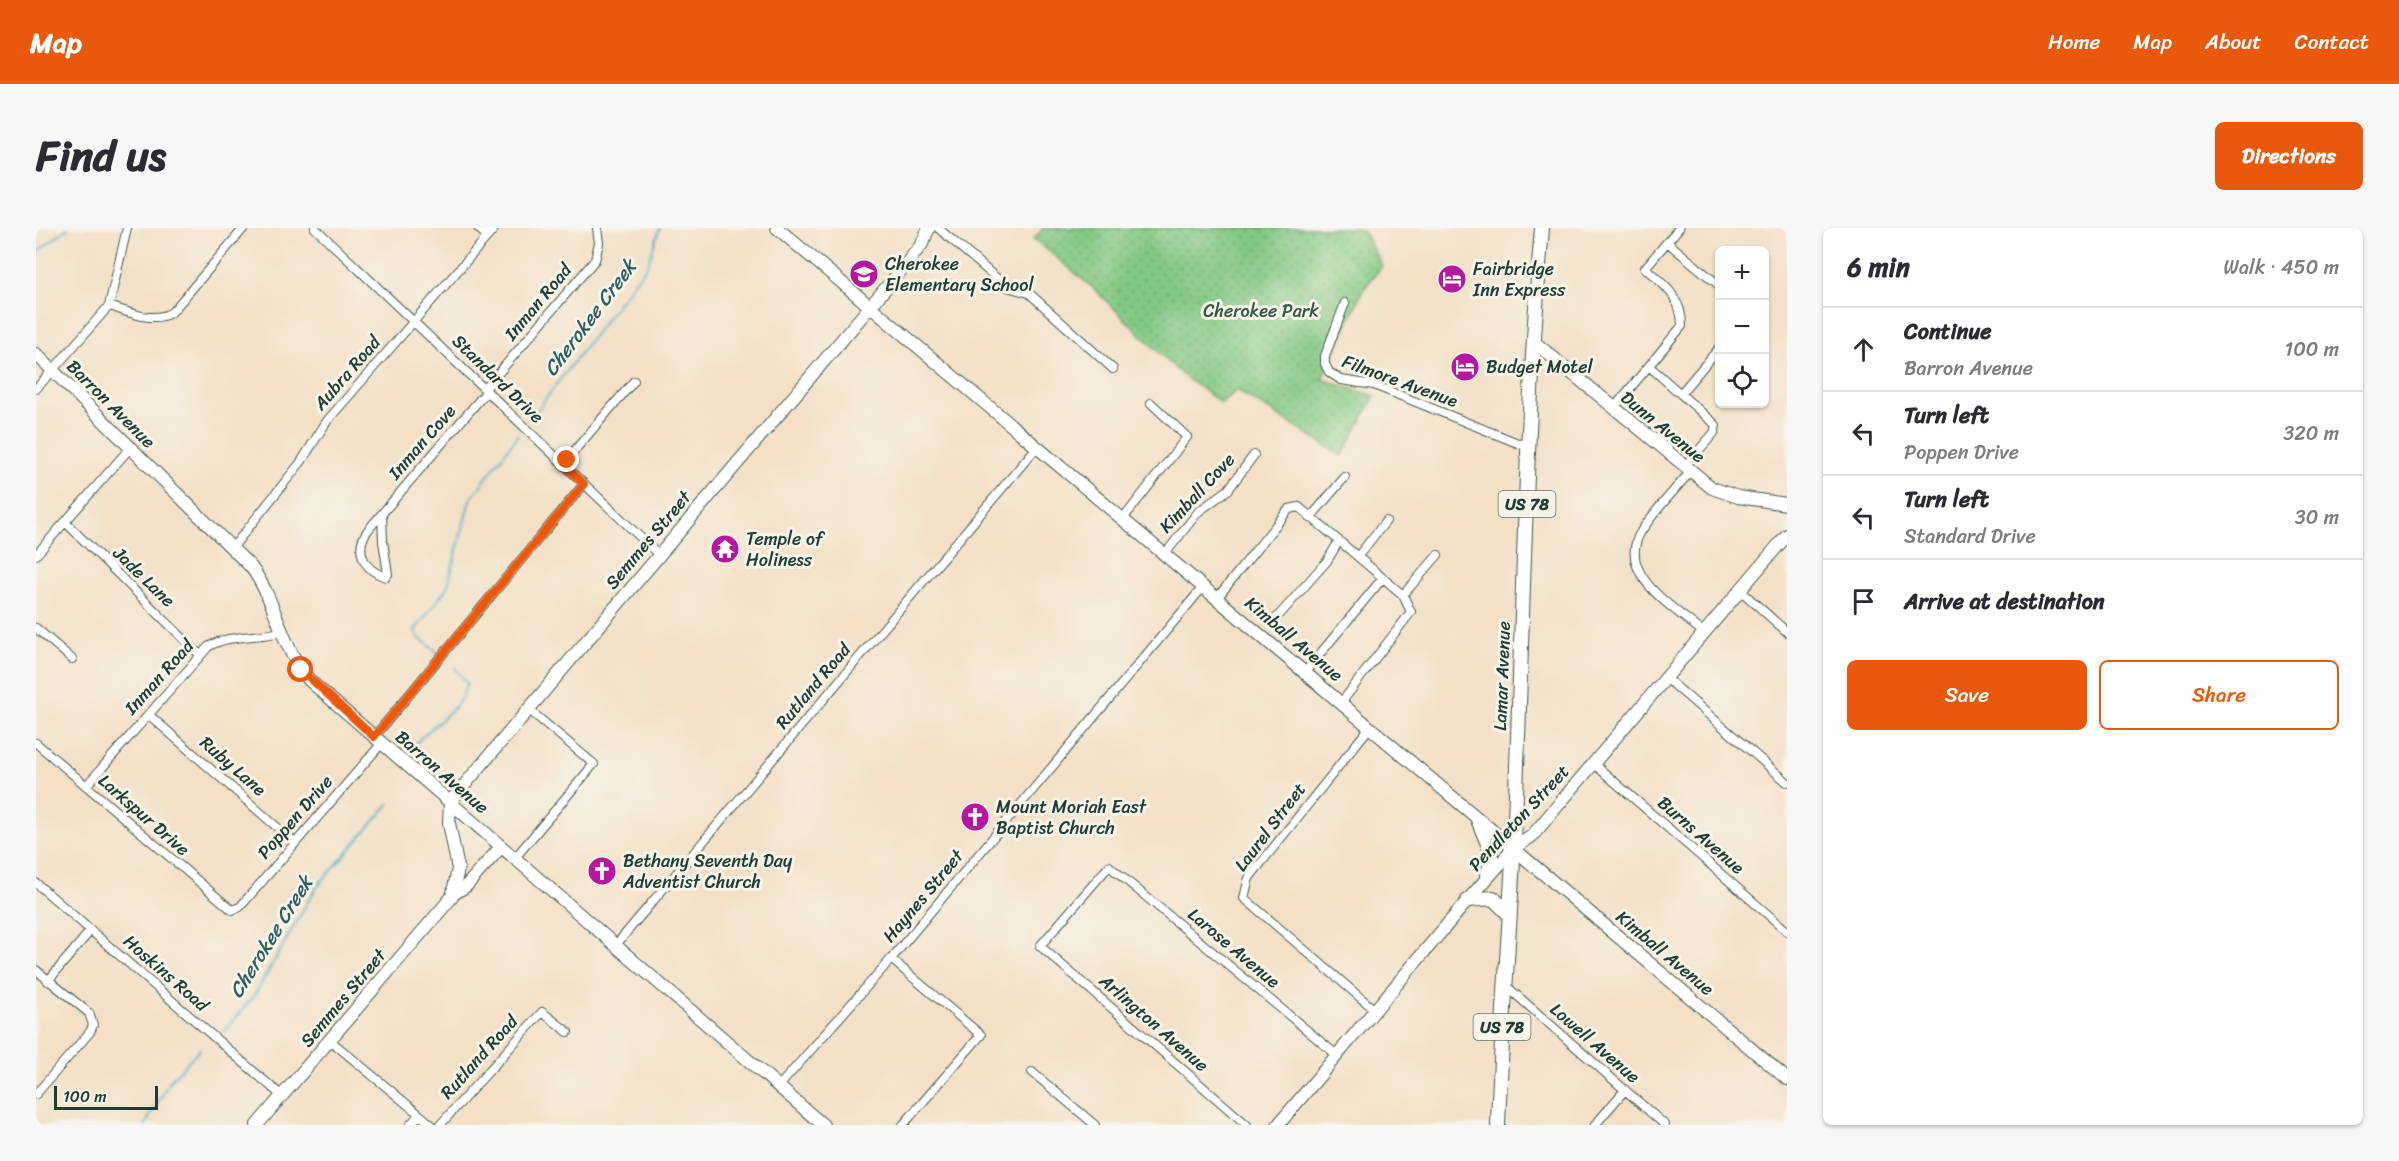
<!DOCTYPE html>
<html lang="en">
<head>
<meta charset="utf-8">
<style>
	body { margin:0; font-family:Sriracha,sans-serif; background:#f7f7f7; color:#2b2b33 }
	.controls { position:absolute; right:18px; top:18px; display:grid; overflow:hidden; border-radius:9px; box-shadow:0 2px 4px #0004 }
	.controls button { width:54px; height:54px; display:grid; place-items:center; padding:0; border:0; border-bottom:2px solid #e1e1e2; background:#fff; color:#2b2b33; font:30px sans-serif }
	.scale { position:absolute; left:18px; bottom:15px; width:104px; box-sizing:border-box; padding-left:6px; border:3px solid #1f3d34; border-top:0; font-size:16px; line-height:21px; white-space:nowrap; color:#1f3d34; -webkit-text-stroke:4px #f7f3e8; paint-order:stroke }
	.stop { position:absolute; width:18px; height:18px; margin:-14px; border:4px solid #ea580c; border-radius:50%; background:#fff }
	.stop.end { background:#ea580c; border-color:#fff; box-shadow:0 2px 6px #0008 }
	.list { margin:0; padding:0; list-style:none }
	h2 { display:flex; justify-content:space-between; align-items:center; height:78px; margin:0; padding:0 24px; font-size:26px }
	h2 small { font-size:20px; font-weight:400; color:#7c7c81 }
	.list li { display:grid; grid-template-columns:39px 1fr auto; gap:18px; align-items:center; box-sizing:border-box; height:84px; padding:0 24px; border-top:2px solid #e1e1e2 }
	.list b { display:block; font-size:22px; white-space:nowrap }
	.list p { margin:0; font-size:20px; white-space:nowrap; color:#7c7c81 }
	.list em { font-size:20px; font-style:normal; color:#7c7c81 }
	.actions { display:flex; gap:12px; padding:18px 24px }
	.actions a { flex:1; padding:14px 0; border:2px solid #ea580c; border-radius:9px; text-align:center; font-size:21px; color:#ea580c }
	.actions .main { background:#ea580c; color:#fff }
	.icon { flex:none; width:33px; height:33px; fill:none; stroke:currentColor; stroke-width:2; stroke-linecap:round; stroke-linejoin:round }
	.map { position:relative; flex:none; width:1751px; height:897px; overflow:hidden; border-radius:9px }
	header { display:flex; align-items:center; gap:36px; box-sizing:border-box; height:84px; padding:0 30px; background:#ea580c; color:#fff }
	header strong { font-size:28px }
	nav { display:flex; gap:33px; margin-inline-start:auto; font-size:21px }
	.intro { display:flex; align-items:center; justify-content:space-between; box-sizing:border-box; height:144px; padding:0 36px }
	h1 { margin:0; font-size:42px }
	.button { padding:15px 27px; border-radius:9px; background:#ea580c; color:#fff; font-size:21px; font-weight:700 }
	main { display:flex; gap:36px; padding:0 36px }
	aside { flex:1; background:#fff; border-radius:9px; box-shadow:0 2px 4px #0004 }
	.map>svg:first-child { display:block }
	.grass { fill:url(#grass-dots); stroke:#50825c; stroke-width:1.5 }
	.lines { fill:none; stroke-linecap:round; stroke-linejoin:round }
	.stream { stroke:#43abc2; stroke-width:2 }
	.street-casing { stroke:#3f554a; stroke-width:10 }
	.secondary-casing { stroke:#3f554a; stroke-width:14 }
	.primary-casing { stroke:#3f554a; stroke-width:16 }
	.street { stroke:#fff; stroke-width:8 }
	.secondary { stroke:#fff; stroke-width:12 }
	.primary { stroke:#fff; stroke-width:14 }
	.route { stroke:#ea580c; stroke-width:8 }
	.labels { text-anchor:middle; dominant-baseline:central; stroke-width:6; stroke-linejoin:round; paint-order:stroke }
	.shield { fill:#f7f3e8; stroke:#60746a; stroke-width:1.5 }
	.shield-label { font-size:16px; font-weight:bold; fill:#1f3d34 }
	.poi-label { font-size:18px; fill:#1f3d34; stroke:#f7f3e8; text-anchor:start }
	.street-label { font-size:18px; fill:#1f3d34; stroke:#f7f3e8 }
	.park-label { font-size:18px; fill:#335944; stroke:#f7f3e8 }
	.water-label { font-size:20px; font-style:italic; fill:#2a5e5f; stroke:#f7f3e8 }
</style>
</head>
<body>
<header>
<strong>Map</strong>
<nav><a>Home</a><a>Map</a><a>About</a><a>Contact</a></nav>
</header>
<div class="intro"><h1>Find us</h1><a class="button">Directions</a></div>
<main>
<div class="map">
<svg width="1751" height="897" viewBox="0 0 1751 897">
	<defs>
		<pattern id="grass-dots" width="8" height="8" patternUnits="userSpaceOnUse" patternTransform="scale(1.5)"><rect width="8" height="8" fill="#82c883"/><path d="M2 2h.1M6 6h.1" fill="none" stroke="#6aa46c" stroke-width="1.8" stroke-linecap="round"/></pattern>
	</defs>
	<rect width="100%" height="100%" fill="#f7f3e8"/>
	<filter id="ink" filterUnits="userSpaceOnUse"><feTurbulence type="fractalNoise" baseFrequency=".0167" numOctaves="2"/><feDisplacementMap in="SourceGraphic" scale="12" xChannelSelector="R" yChannelSelector="G"/><feConvolveMatrix kernelMatrix="1 2 1 2 8 2 1 2 1" color-interpolation-filters="sRGB"/></filter>
	<filter id="wash" filterUnits="userSpaceOnUse"><feTurbulence type="fractalNoise" baseFrequency=".008" numOctaves="4" result="noise"/><feDisplacementMap in="SourceGraphic" scale="24" xChannelSelector="R" yChannelSelector="G"/><feGaussianBlur stdDeviation="1.35" result="paint"/><feColorMatrix in="noise" values="0 0 0 0 0 0 0 0 0 0 0 0 0 0 0 0 0 1.4 0 .05"/><feComposite in="paint" operator="in"/></filter>
	<g filter="url(#wash)">
		<rect width="100%" height="100%" fill="#f3e0c6"/>
		<!-- grass -->
		<path class="grass" d="M1007,0h313l8,5 18,33 -19,24 -41,89 53,17 -33,60 -105,-66 -16,13 -40,-29 -87,-85 -60,-50z"/>
		<g class="lines">
			<!-- stream -->
			<path class="stream" d="M0,25l32,-25
				M495,190l117,-154 12,-36
				M401,424l-20,-16 -2,-6 32,-42 23,-88 48,-65
				M372,522l47,-43 7,-10 5,-14 -12,-15
				M187,804l31,-36 62,-108 74,-85
				M109,897l25,-44 30,-32"/>
		</g>
	</g>
	<g filter="url(#ink)">
		<g class="lines">
			<!-- street casing -->
			<g class="street-casing">
				<path id="street" d="M279,0l344,327
					M442,0l9,8
					M902,0l69,59 22,6 84,76
					M1631,14l53,44
					M1309,75l-20,53v8l4,8 12,8 33,5 156,63
					M73,78c20,6 44,18 63,6l72,-84
					M1614,139l66,58 -2,8 -30,34
					M0,161l73,-83 18,-78
					M449,161l110,-129 4,-17 -2,-15
					M1645,165l39,-46
					M1577,181l69,-83c0,-28 -17,-41 -37,-58l34,-40
					M527,236l71,-83
					M1654,244c-16,19 -34,37 -48,58 -29,43 34,79 62,103
					M346,287l1,26 5,33 -2,3c-23,-7 -32,-28 -18,-47l119,-139
					M1274,290l35,-41
					M1087,291l64,-82 -36,-34
					M29,294l135,133
					M197,319l68,-85 26,-41 168,-193
					M1129,326l33,-42 30,-22 26,-35
					M0,327l94,-107
					M1322,328l28,-35
					M1704,362l47,42
					M1367,367l35,-40
					M1181,370l72,-89 10,-2 104,88 8,17 -70,91
					M1237,394l54,-61 12,-20
					M0,400l36,31
					M1269,444l77,-93
					M1630,450l121,104
					M112,486l147,129
					M1334,499l-121,151 -5,20 132,113
					M338,509l210,-253
					M0,515l196,167
					M1558,536l193,167
					M50,558l122,-139c20,-13 49,-9 73,-15
					M478,631l80,-95 -66,-55
					M0,655l246,213
					M196,682l8,-3 142,-164
					M579,718l422,-499
					M855,731l90,76 -78,90
					M0,742l53,43 4,12 -3,7 -54,62
					M12,753l43,-51
					M1469,757l160,140
					M295,813l101,84
					M996,844l63,53
					M744,857l111,-126 312,-372
					M374,897l9,-10
					M404,897l102,-113 26,20
					M1211,897l-207,-179 69,-80 229,190
					M1559,897l29,-34"/>
			</g>
			<!-- secondary casing -->
			<g class="secondary-casing">
				<path id="secondary" d="M741,0l1010,851
					M1498,114l178,146 26,9 49,7
					M0,126l215,213c27,36 29,80 59,114l513,444
					M1441,592l15,36 -6,20
					M419,665l11,-7 35,-39
					M221,897l195,-228 6,-28 -9,-46 1,-21 452,-533 20,-25 7,-16
					M1242,897l190,-225 46,-52 18,-12 255,-301"/>
			</g>
			<!-- primary casing -->
			<g class="primary-casing">
				<path id="primary" d="M1432,672l25,-2 15,15
					M1462,897c4,-110 14,-220 18,-331 7,-188 10,-378 26,-566"/>
			</g>
			<!-- street -->
			<use href="#street" class="street"/>
			<!-- secondary -->
			<use href="#secondary" class="secondary"/>
			<!-- primary -->
			<use href="#primary" class="primary"/>
		</g>
	</g>
	<g class="lines" filter="url(#ink)">
		<!-- route -->
		<path class="route" d="M265,442l73,67 210,-253 -21,-20 4,-4"/>
	</g>
	<!-- icons -->
	<defs>
		<g id="school-disc" transform="scale(1.5)"><circle r="9.5" fill="#b5179e" stroke="#f7f3e8"/><path d="M0-5L7-2L0 1L-7-2ZM-4 1L0 2.5L4 1V4Q0 6-4 4Z" fill="#fff"/></g>
		<g id="hotel-disc" transform="scale(1.5)"><circle r="9.5" fill="#b5179e" stroke="#f7f3e8"/><path d="M-6-4.5h1.5V1H6V5H4.5V3h-9V5H-6ZM-4 0a1.8 1.8 0 1 1 3.6 0ZM.5 0V-2.5h3Q6-2.5 6 0Z" fill="#fff"/></g>
		<g id="temple-disc" transform="scale(1.5)"><circle r="9.5" fill="#b5179e" stroke="#f7f3e8"/><path d="M0-6L5-2H3V0L6.5 2.5H4V6H1.5V3h-3V6H-4V2.5H-6.5L-3 0V-2H-5Z" fill="#fff"/></g>
		<g id="church-disc" transform="scale(1.5)"><circle r="9.5" fill="#b5179e" stroke="#f7f3e8"/><path d="M-1.2-6h2.4v3.5h3.3v2.4h-3.3V6h-2.4V-.1h-3.3v-2.4h3.3Z" fill="#fff"/></g>
	</defs>
	<g fill-rule="evenodd">
		<use href="#school-disc" x="828" y="46"/>
		<use href="#hotel-disc" x="1416" y="51"/>
		<use href="#hotel-disc" x="1429" y="139"/>
		<use href="#temple-disc" x="689" y="321"/>
		<use href="#church-disc" x="939" y="589"/>
		<use href="#church-disc" x="566" y="643"/>
	</g>
	<g class="labels">
		<!-- shield labels -->
		<g class="shield">
			<rect x="1462.5" y="263" width="57" height="26" rx="4.5"/>
			<rect x="1437.5" y="786" width="57" height="26" rx="4.5"/>
		</g>
		<g class="shield-label">
			<text x="1491" y="276">US 78</text>
			<text x="1466" y="799">US 78</text>
		</g>
		<!-- poi labels -->
		<g class="poi-label">
			<text x="849" y="36">Cherokee<tspan x="849" dy="21">Elementary School</tspan></text>
			<text x="1437" y="41">Fairbridge<tspan x="1437" dy="21">Inn Express</tspan></text>
			<text x="1450" y="139">Budget Motel</text>
			<text x="710" y="311">Temple of<tspan x="710" dy="21">Holiness</tspan></text>
			<text x="960" y="579">Mount Moriah East<tspan x="960" dy="21">Baptist Church</tspan></text>
			<text x="587" y="633">Bethany Seventh Day<tspan x="587" dy="21">Adventist Church</tspan></text>
		</g>
		<!-- street labels -->
		<g class="street-label">
			<text transform="translate(502 74) rotate(-50)">Inman Road</text>
			<text transform="translate(311 145) rotate(-49)">Aubra Road</text>
			<text transform="translate(462 151) rotate(44)">Standard Drive</text>
			<text transform="translate(1364 153) rotate(20)">Filmore Avenue</text>
			<text transform="translate(75 176) rotate(45)">Barron Avenue</text>
			<text transform="translate(1627 199) rotate(39)">Dunn Avenue</text>
			<text transform="translate(386 214) rotate(-49)">Inman Cove</text>
			<text transform="translate(1161 265) rotate(-47)">Kimball Cove</text>
			<text transform="translate(612 312) rotate(-50)">Semmes Street</text>
			<text transform="translate(108 349) rotate(44)">Jade Lane</text>
			<text transform="translate(1258 411) rotate(40)">Kimball Avenue</text>
			<text transform="translate(1466 448) rotate(-88)">Lamar Avenue</text>
			<text transform="translate(123 449) rotate(-48)">Inman Road</text>
			<text transform="translate(777 458) rotate(-50)">Rutland Road</text>
			<text transform="translate(197 538) rotate(41)">Ruby Lane</text>
			<text transform="translate(406 544) rotate(41)">Barron Avenue</text>
			<text transform="translate(108 587) rotate(41)">Larkspur Drive</text>
			<text transform="translate(259 589) rotate(-49)">Poppen Drive</text>
			<text transform="translate(1483 590) rotate(-47)">Pendleton Street</text>
			<text transform="translate(1234 599) rotate(-53)">Laurel Street</text>
			<text transform="translate(1665 607) rotate(41)">Burns Avenue</text>
			<text transform="translate(887 668) rotate(-50)">Haynes Street</text>
			<text transform="translate(1198 720) rotate(40)">Larose Avenue</text>
			<text transform="translate(1629 725) rotate(40)">Kimball Avenue</text>
			<text transform="translate(130 745) rotate(41)">Hoskins Road</text>
			<text transform="translate(307 770) rotate(-50)">Semmes Street</text>
			<text transform="translate(1118 795) rotate(41)">Arlington Avenue</text>
			<text transform="translate(1559 815) rotate(41)">Lowell Avenue</text>
			<text transform="translate(443 829) rotate(-48)">Rutland Road</text>
		</g>
		<!-- park labels -->
		<g class="park-label">
			<text x="1225" y="83">Cherokee Park</text>
		</g>
		<!-- water labels -->
		<g class="water-label">
			<text transform="translate(554 90) rotate(-53)">Cherokee Creek</text>
			<text transform="translate(235 709) rotate(-58)">Cherokee Creek</text>
		</g>
	</g>
</svg>
<div class="controls">
<button>+</button>
<button>−</button>
<button><svg class="icon" aria-label="locate" viewBox="0 0 24 24"><circle cx="12" cy="12" r="6"/><path d="M12 2v4M12 18v4M2 12h4M18 12h4"/></svg></button>
</div>
<div class="scale">100 m</div>
<div class="stop" style="left:265px;top:442px"></div>
<div class="stop end" style="left:531px;top:232px"></div>
</div>
<aside>
<h2>6 min<small>Walk · 450 m</small></h2>
<ul class="list">
<li><svg class="icon" aria-label="ahead" viewBox="0 0 24 24"><path d="M12 20V5M6 11l6-6 6 6"/></svg><div><b>Continue</b><p>Barron Avenue</p></div><em>100 m</em></li>
<li><svg class="icon" aria-label="left" viewBox="0 0 24 24"><path d="M17 20v-9H6M10 6l-5 5 5 5"/></svg><div><b>Turn left</b><p>Poppen Drive</p></div><em>320 m</em></li>
<li><svg class="icon" aria-label="left" viewBox="0 0 24 24"><path d="M17 20v-9H6M10 6l-5 5 5 5"/></svg><div><b>Turn left</b><p>Standard Drive</p></div><em>30 m</em></li>
<li><svg class="icon" aria-label="arrive" viewBox="0 0 24 24"><path d="M6 21V4h12l-3 4 3 4H6"/></svg><div><b>Arrive at destination</b></div></li>
</ul>
<div class="actions"><a class="main">Save</a><a>Share</a></div>
</aside>
</main>
</body>
</html>
